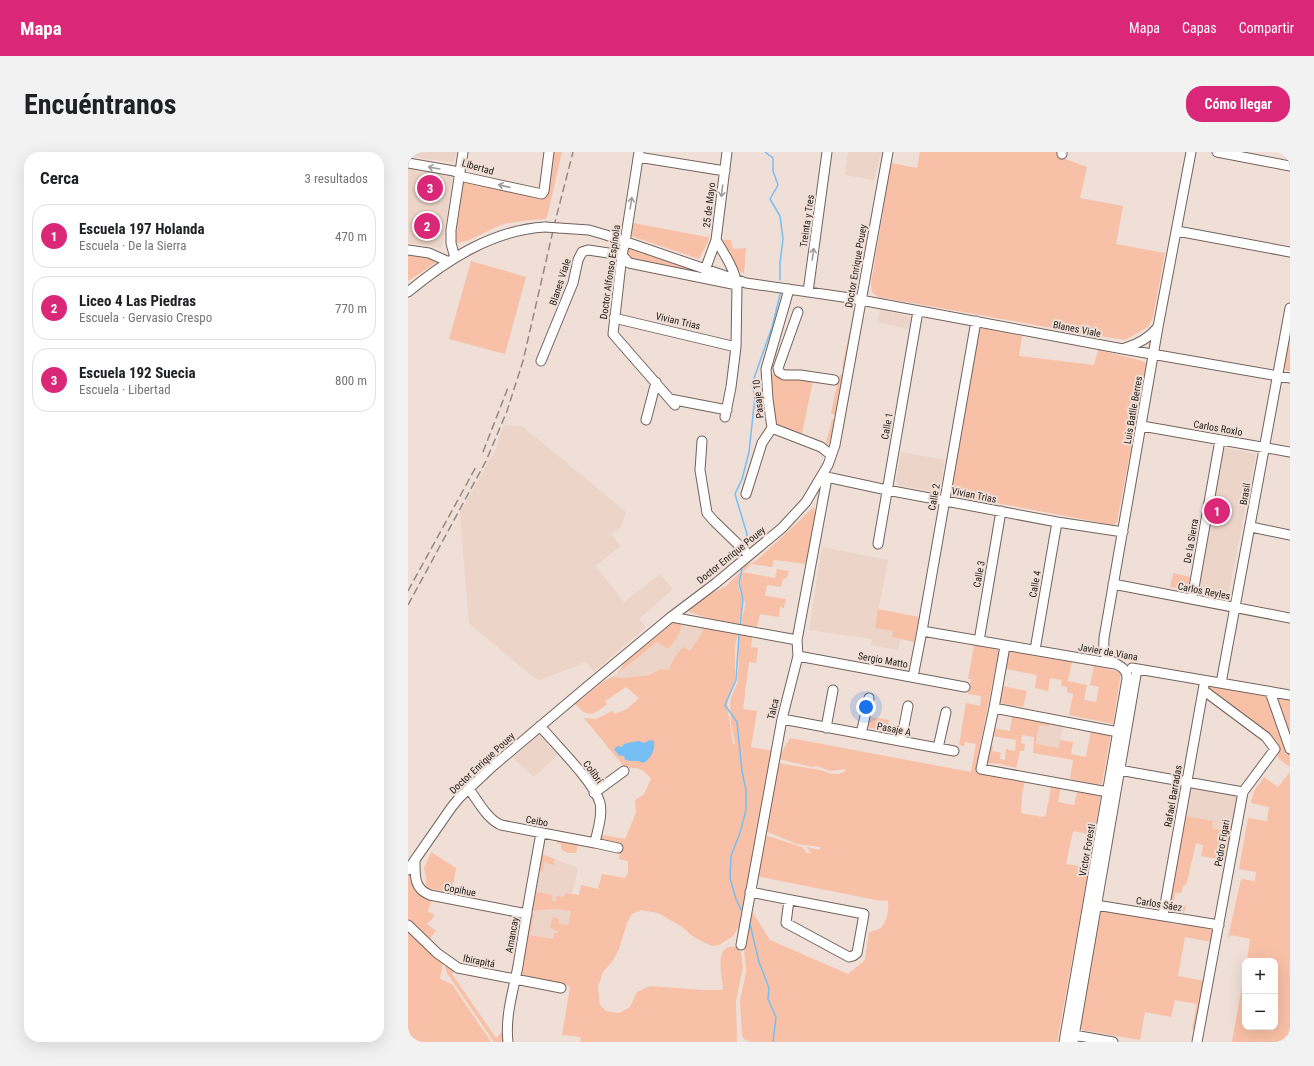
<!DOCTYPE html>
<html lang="es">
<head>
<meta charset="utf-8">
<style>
	body { margin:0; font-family:"Roboto Condensed",sans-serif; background:#f2f2f2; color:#202124 }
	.controls { position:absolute; right:12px; bottom:12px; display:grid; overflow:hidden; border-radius:8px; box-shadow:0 4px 16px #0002 }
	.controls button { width:36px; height:36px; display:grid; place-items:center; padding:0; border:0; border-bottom:1px solid #e0e0e0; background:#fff; color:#202124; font:20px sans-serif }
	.you { position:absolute; left:458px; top:555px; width:14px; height:14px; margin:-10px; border:3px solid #fff; border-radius:50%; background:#1a73e8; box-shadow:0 0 0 6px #1a73e833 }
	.badge { display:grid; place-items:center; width:26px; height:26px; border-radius:50%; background:#db2777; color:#fff; font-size:13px; font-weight:700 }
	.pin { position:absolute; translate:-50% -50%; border:2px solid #fff; box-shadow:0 1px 4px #0006 }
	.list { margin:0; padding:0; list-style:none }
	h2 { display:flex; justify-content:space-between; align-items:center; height:52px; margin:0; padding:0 16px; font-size:17px }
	h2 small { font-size:13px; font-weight:400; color:#757577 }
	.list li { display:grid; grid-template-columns:26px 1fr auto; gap:12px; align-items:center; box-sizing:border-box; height:64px; margin:0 8px 8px; padding:0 8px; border:1px solid #e0e0e0; border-radius:16px }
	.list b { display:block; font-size:15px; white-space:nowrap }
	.list p { margin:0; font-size:13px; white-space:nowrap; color:#757577 }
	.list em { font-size:13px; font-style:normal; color:#757577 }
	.map { position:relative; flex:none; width:882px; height:890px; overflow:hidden; border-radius:16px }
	header { display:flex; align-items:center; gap:24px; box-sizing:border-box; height:56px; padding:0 20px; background:#db2777; color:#fff }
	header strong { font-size:19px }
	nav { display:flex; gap:22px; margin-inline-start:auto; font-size:14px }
	.intro { display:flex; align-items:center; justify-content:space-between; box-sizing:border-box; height:96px; padding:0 24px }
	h1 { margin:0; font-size:28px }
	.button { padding:10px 18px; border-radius:16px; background:#db2777; color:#fff; font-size:14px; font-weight:700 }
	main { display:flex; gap:24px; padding:0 24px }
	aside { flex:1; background:#fff; border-radius:16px; box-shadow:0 4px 16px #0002 }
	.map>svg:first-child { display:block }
	.built { fill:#ecd4c8 }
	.green { fill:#f8c0a6 }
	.water { fill:#76bff4 }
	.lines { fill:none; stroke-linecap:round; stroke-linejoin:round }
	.stream { stroke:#76bff4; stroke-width:1.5 }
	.minor-casing { stroke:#72635c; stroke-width:11 }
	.minor { stroke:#fff; stroke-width:9 }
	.rail { stroke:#948983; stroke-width:1.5; stroke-dasharray:8 4; stroke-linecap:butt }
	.minor-bridge-casing { stroke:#72635c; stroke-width:11; stroke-linecap:butt }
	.minor-bridge { stroke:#fff; stroke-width:9 }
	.oneway { stroke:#9e9c9a }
	.labels { text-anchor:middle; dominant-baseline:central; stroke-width:4; stroke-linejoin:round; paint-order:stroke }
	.street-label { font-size:10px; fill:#28221f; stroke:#efdfd7 }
</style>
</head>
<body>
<header>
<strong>Mapa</strong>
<nav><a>Mapa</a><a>Capas</a><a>Compartir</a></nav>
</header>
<div class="intro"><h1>Encuéntranos</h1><a class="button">Cómo llegar</a></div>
<main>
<aside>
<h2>Cerca<small>3 resultados</small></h2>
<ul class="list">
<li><span class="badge">1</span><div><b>Escuela 197 Holanda</b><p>Escuela · De la Sierra</p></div><em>470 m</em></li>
<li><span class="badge">2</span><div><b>Liceo 4 Las Piedras</b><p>Escuela · Gervasio Crespo</p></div><em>770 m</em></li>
<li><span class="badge">3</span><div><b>Escuela 192 Suecia</b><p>Escuela · Libertad</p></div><em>800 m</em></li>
</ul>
</aside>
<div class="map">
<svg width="882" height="890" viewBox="0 0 882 890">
	<rect width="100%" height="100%" fill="#efdfd7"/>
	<!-- built -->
	<path class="built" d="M0,0h48l-2,11 -46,-7z
		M440,0h33l-7,28 -29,-5z
		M0,16l45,7 -11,73 -34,-5z
		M472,157l31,8 -2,12 -32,-7z
		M96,273l18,1 104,86 -5,15 -10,6 10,13 -26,20 29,36 36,-28 13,15 -34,30 7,8 -52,45 -8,-10 -46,18 -6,-2 -65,-55 -9,-110 35,-62z
		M817,296l31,6 -28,142 -2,2 -28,-6 -1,-2 25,-140z
		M493,300l44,8 -5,30 -3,2 -38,-7 -3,-4z
		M414,395l66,13 -13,68 18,3 -1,6 8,2 -2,11 -27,-5 1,-6 -63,-9z
		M274,472l21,3 -1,6 -12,18 -16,7 -5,12 -9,-1 -10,6 -26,3 -12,-1 8,-4 37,-31 11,7 9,-12z
		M641,569l14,3 -4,24 -23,-4 3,-20z
		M135,579l7,8 -4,5 12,11 -24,22 -21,-19z
		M782,634l50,8 -6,28 -10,8 -12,-2 1,-7 -28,-5z
		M147,707l23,9 -6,26 -7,-1 -1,4 -8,4h-4l1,-6 -20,-4 3,-21 8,-8 10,2z
		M147,757l16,2 -3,14 -10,-2 -6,-6 6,13 -1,4 -2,-1 -2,6 -23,-4 4,-24z"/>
	<!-- green -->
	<path class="green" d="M146,0h8l-15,65 -2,2c-14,1 -28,2 -41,5 -13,4 -36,19 -47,19l-3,-3 8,-57 5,-3 80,14z
		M512,0h140v3l5,4 22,8 -7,31 43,8 -7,38 49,9 -12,64 -5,10 -23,13 -44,-7 -203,-36 -6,-5 -1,-8 20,-121 26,5z
		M225,71l74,14 2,-2 -1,7 -9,17 -68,-23z
		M315,88h8l2,9 13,-1 -2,26 -6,-4 -14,-24z
		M220,96h1l98,30 -100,-18 -1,-9z
		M0,102l14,2 15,6 -29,19z
		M63,109l55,16 -21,77 -56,-15z
		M447,155l-11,64 -2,-4z
		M573,176l41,8 -3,20 75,9 4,-15 41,10 8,3 -30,159 -4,3 -159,-30 -3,-5 27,-158z
		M882,185v34h-3l-3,-3z
		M358,221l47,8 -12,57 -26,-11z
		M435,222l-8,41 -4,-2 8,-37z
		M424,267h3l-1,8 -7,22 -2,-2c2,-10 5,-18 7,-28z
		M406,355l2,10 -9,47 -33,-4 -2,7 -21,-3 -8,8 32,6 2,-9 12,2 -2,7h-4l-2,9 -14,-2 -2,11 21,3 -2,9 -4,-1 -1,10 -19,-3 -3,13 -16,-2c0,-7 3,-12 4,-19 1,-7 -5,-14 -5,-21 -1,-6 3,-13 4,-19l12,-5 40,-37 11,-11z
		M332,420l1,1c-8,15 2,18 2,32 0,6 -4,12 -4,19l-28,-5 -22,-7 3,-7 2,-3 32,-16z
		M765,421l17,4 -3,13 -17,-3z
		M470,457l41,8 -5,25 -22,-5 1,-6 -18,-3z
		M268,468h6c0,11 -7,22 -14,29l-11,-7 -38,31h-1l7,-11z
		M278,468l53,12 -4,13v35l-6,17 -2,8 6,39h2l-4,-20 -1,-18 1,-9 6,-13 2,-22 -1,-20 2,-6v-6l13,2 -2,15 7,1 -2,15 -7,-1 -6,47 14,2 -6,36 22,4 -26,144 -7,30 -7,11 -14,9 -7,1 -9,-4 -12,-7 -10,-9 -23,-13 -17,-3 -9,4 -5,9 -8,26 -7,13 -9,10 -5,15 2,18 6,6 13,2 11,-6 7,-15 13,-6 53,4h20c0,-13 -11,-47 13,-43l5,6 2,14 -7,34 1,41h-157l1,-5 -19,-2 8,-48 -3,-2 -48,-11 10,-61 5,1 -4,21 23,4 1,-6h3l1,-2 -8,-3 2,-11 7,2 -1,4 10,2 3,-14 -16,-2 -23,2 -2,-3 3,-17 20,4 -1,6h4v-5l8,1 1,-4 14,2 2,-10 17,4 4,-15 23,4 3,-5v-12l-9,-2 2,-10 -21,-9 -2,-5h5l22,4 11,-26 -1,-13 9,-6 7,-15c-7,-10 -13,-12 -26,-11l-41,-50 12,1 16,-8 3,3 12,-5 12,-11 -13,-11 -21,14 2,3c-14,12 -19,14 -32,0v-2l7,-3 19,-16 11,-6 12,1 26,-3 10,-6 9,1 5,-12 9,-11 7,4 12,-18 1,-6 -19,-3z
		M566,493l25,5 -21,106 -1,12 48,13 -3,13 -1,19 21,4 4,-2 5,-29h10l-3,16 16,3 4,-16 23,4 -7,42 -21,-4 -7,33 23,4 -32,174h-307l-6,-3 -2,-4 -2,-35 6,-28 -2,-26 7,-36 19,30 78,34 17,-14 4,-28c3,-1 7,-2 10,-3 8,-5 10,-19 9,-28l-12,-1 -120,-24 8,-41 38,12 5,6h4l-4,-6 12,3 2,-3 -24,-3 -32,-13 13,-68 42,7 12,4h7l6,-3 1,-2 -16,2 -13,-5 -5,1 -34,-8 12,-21 181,34 5,-28 -11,-2 -1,4 -5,-1 7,-42 14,3 1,-10 -13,-2 3,-15h-3z
		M599,499l65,11 -4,19 19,4 -3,15 12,2 3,-15 -9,-2 4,-19 27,6 -8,52 -44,-9 4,-21 -6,-2v-5l-6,-1 1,-6 -12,-2 -2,13 -13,-3 2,-13 -31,-6 -3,17 24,5 -4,16 -24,-4z
		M802,533l58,11 22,61v10l-11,-8 -6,-19 -8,-10 -21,-15 -22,-18 -10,-4 -4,-6z
		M866,545l16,2v43z
		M604,563l37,6v5l-10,-1 -3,19 23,4 1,-8 13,2 -2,12 15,3 5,-27 20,3 -9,51 -3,1 -29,-6 3,-19 -40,-7 1,-16 -12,-2 -1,8 4,1 -1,7h-4l-3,14 -1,3 -16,-4 -14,-1 2,-18 5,1 -1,5 9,2 -1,6 5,1 1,-11 9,2 1,-11 -24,-4 1,-8 17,3z
		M457,564l24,4 -2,11 -21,-4z
		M882,620v270h-58l13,-73v58h30v-66h-28l3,-22 -19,-4 -3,3 13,-59 14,2 1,-9 -17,-3 9,-51 19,3 2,-14 -18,-4 3,-12 10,-14 14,10z
		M777,664l28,5 -1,7 11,2 2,-10 9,2 -7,39 -26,-5 2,-11 -7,-2 -9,40 -4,3 -2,7h-6l-1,11 12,2 -2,7 -18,-3z
		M150,682l21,5 -3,14h-9l-6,-4v-5l-4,-1z
		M23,700l25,16 -4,24 -26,-4v-11l-2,-9z
		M131,701l16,6 -1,6 -10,-3 -1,9 -7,-1z
		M2,723h2l20,23 -4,14 6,2 -1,4 -6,6 9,7 -7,9 -21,-21v-42z
		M690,758l53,8 22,6 21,2 18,4 1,2 -2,10 -26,-5 -7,39 27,5 -9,49 -4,-1 5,-25 -22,-4 -4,17 -26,-5 -5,28 -58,-10 -2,-2z
		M0,776l35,34 -3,17 12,5 39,58h-83z
		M40,810l12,5 -8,7 44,64 7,-7 3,11h-12l-47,-69 -2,-6z"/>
	<!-- water -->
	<path class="water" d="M242,588l4,1c2,8 -4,19 -11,22l-5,-2h-9l-5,-2 1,-2 -4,-2 -1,2 -6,-8 4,-3 4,1 1,-2 4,-2 12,-2 5,2z"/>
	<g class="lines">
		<!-- stream -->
		<path class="stream" d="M357,0l8,6v13l5,14 -8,14 10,17 3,23 -3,24v17
			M339,389v-7l-12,-40 7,-15 7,-27 6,-55 -3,-13 20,-57 8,-32v-3
			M332,474l3,-27 -4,-16 3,-14
			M331,482l-3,46 -11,25 12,17 5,49 4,19v20l-6,23 -9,23 -1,22 6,21 5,11
			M342,772l9,38 10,26 -1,11 8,18 -3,25"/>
		<!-- minor casing -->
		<g class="minor-casing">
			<path id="minor" d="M231,0l-14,90 -3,13 -9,79 62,71
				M809,0l73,14
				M654,2v-2
				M230,5l87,14
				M0,11l46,8 10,6 78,17 2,-3 5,-39
				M151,76l30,2 17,5 140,48 104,15 273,51 167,29
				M769,79l113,21
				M0,98l21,3 20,9
				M47,106l-4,-15v-13l12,-78
				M297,118l11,-30 11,-88
				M0,140c40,-33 85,-62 137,-65
				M400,140l19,-140
				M390,160l-20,56 1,4 5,3h16l34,5
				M206,166l122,29
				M717,196c14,-4 24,-10 33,-21
				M133,209l32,-78 5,-23 4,-8 6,-2 34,5 7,8 108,22c-2,-15 -13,-32 -21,-45
				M262,247l57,11
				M317,265l6,-30 5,-40 1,-62
				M238,268l10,-38
				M734,274l148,26
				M364,276l49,19 10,8
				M294,289l-2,29 7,43 7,8 35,34
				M414,324l65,14 170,32 66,10
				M338,342l16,-51 10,-15 -4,-29 -2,-30 20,-69 3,-11
				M843,375l39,8
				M470,392l40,-233
				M705,432l177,34
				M784,447l28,-159
				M263,465l126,23
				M514,479l193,33
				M571,489l22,-130
				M597,494l-11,62 -13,61 127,23
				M627,498l22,-128
				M390,504l167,31
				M724,516l158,27
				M505,525l9,-46 54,-310
				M813,531l69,-375
				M862,540l20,57
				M586,556l124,24
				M374,567l172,32
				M132,574c15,18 54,56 60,77 3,13 -3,28 -5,40
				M418,576l7,-38
				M453,582l8,-36
				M493,589l7,-35
				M530,596l8,-36
				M711,618l124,22
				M61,637c9,12 18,30 32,36l94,18 23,5
				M186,641l30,-22
				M7,709c0,15 -1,28 15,34l97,19
				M0,718l43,-62 8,-10 34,-32 89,-75 89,-74 45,-34 66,-55 24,-26 22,-37 7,-20 53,-293
				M342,740l114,22 -7,39 -4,3 -4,1 -63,-34 3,-23
				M688,753l123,20
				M755,764l41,-231
				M0,773l29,28 21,15 103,20
				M333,793l41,-226 16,-63 -1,-16 30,-162
				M666,883l39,7
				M100,890c-3,-26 5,-50 10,-76 7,-44 15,-89 23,-133
				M656,890l63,-363c1,-15 -17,-14 -22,-25 -2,-5 -1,-11 -1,-16l54,-311 33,-175
				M665,890l64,-373
				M789,890l46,-250 32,-43 -9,-12 -63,-47"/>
		</g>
		<!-- minor -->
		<use href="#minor" class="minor"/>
		<!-- rail -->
		<path class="rail" d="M75,300l26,-67
			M0,439l69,-126
			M0,453l78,-144 21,-50 16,-50 32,-139 18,-70"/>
		<!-- minor-bridge casing -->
		<g class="minor-bridge-casing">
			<path id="minor-bridge" d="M137,75l14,1"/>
		</g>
		<!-- minor-bridge -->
		<use href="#minor-bridge" class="minor-bridge"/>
	</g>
	<!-- one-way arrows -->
	<defs><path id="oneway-shaft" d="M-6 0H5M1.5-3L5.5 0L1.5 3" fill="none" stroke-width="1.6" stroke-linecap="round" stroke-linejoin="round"/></defs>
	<g class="oneway">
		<use href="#oneway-shaft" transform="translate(26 16) rotate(-170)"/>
		<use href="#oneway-shaft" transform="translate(96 34) rotate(-167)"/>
		<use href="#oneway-shaft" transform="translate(314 39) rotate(97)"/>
		<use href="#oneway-shaft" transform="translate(223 51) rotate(-81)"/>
		<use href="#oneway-shaft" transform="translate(405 102) rotate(-82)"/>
	</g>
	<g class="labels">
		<!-- street labels -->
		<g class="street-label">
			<text transform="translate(70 15) rotate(16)">Libertad</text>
			<text transform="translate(301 53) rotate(-83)">25 de Mayo</text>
			<text transform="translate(399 69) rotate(-82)">Treinta y Tres</text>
			<text transform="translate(448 114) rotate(-80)">Doctor Enrique Pouey</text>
			<text transform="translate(202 120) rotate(-82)">Doctor Alfonso Espínola</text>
			<text transform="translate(152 130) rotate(-72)">Blanes Viale</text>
			<text transform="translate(270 169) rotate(13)">Vivian Trias</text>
			<text transform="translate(669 177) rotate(11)">Blanes Viale</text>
			<text transform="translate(350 247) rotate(-96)">Pasaje 10</text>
			<text transform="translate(725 258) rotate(-80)">Luis Batlle Berres</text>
			<text transform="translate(479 274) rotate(-80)">Calle 1</text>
			<text transform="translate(810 276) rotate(10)">Carlos Roxlo</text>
			<text transform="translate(837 342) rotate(-80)">Brasil</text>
			<text transform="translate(566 343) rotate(11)">Vivian Trias</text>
			<text transform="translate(526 345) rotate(-80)">Calle 2</text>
			<text transform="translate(783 389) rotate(-80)">De la Sierra</text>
			<text transform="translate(323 403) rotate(-39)">Doctor Enrique Pouey</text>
			<text transform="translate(571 422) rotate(-80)">Calle 3</text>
			<text transform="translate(627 432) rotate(-80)">Calle 4</text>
			<text transform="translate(796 439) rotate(11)">Carlos Reyles</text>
			<text transform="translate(700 500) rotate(10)">Javier de Viana</text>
			<text transform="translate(475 508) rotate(10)">Sergio Matto</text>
			<text transform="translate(365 557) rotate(-77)">Talca</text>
			<text transform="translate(486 577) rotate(11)">Pasaje A</text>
			<text transform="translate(74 611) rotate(-43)">Doctor Enrique Pouey</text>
			<text transform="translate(185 620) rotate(53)">Colibrí</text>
			<text transform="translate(765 644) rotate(-80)">Rafael Barradas</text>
			<text transform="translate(129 669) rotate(10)">Ceibo</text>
			<text transform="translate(814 691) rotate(-80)">Pedro Figari</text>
			<text transform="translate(679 698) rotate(-80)">Víctor Foresti</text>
			<text transform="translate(52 738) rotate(11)">Copihue</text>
			<text transform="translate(751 752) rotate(9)">Carlos Sáez</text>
			<text transform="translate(104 783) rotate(-80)">Amancay</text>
			<text transform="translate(71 809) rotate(11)">Ibirapitá</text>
		</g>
	</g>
</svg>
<div class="controls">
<button>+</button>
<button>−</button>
</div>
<div class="you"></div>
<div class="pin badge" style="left:809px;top:359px">1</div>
<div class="pin badge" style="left:19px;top:74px">2</div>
<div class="pin badge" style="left:22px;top:36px">3</div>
</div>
</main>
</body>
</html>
